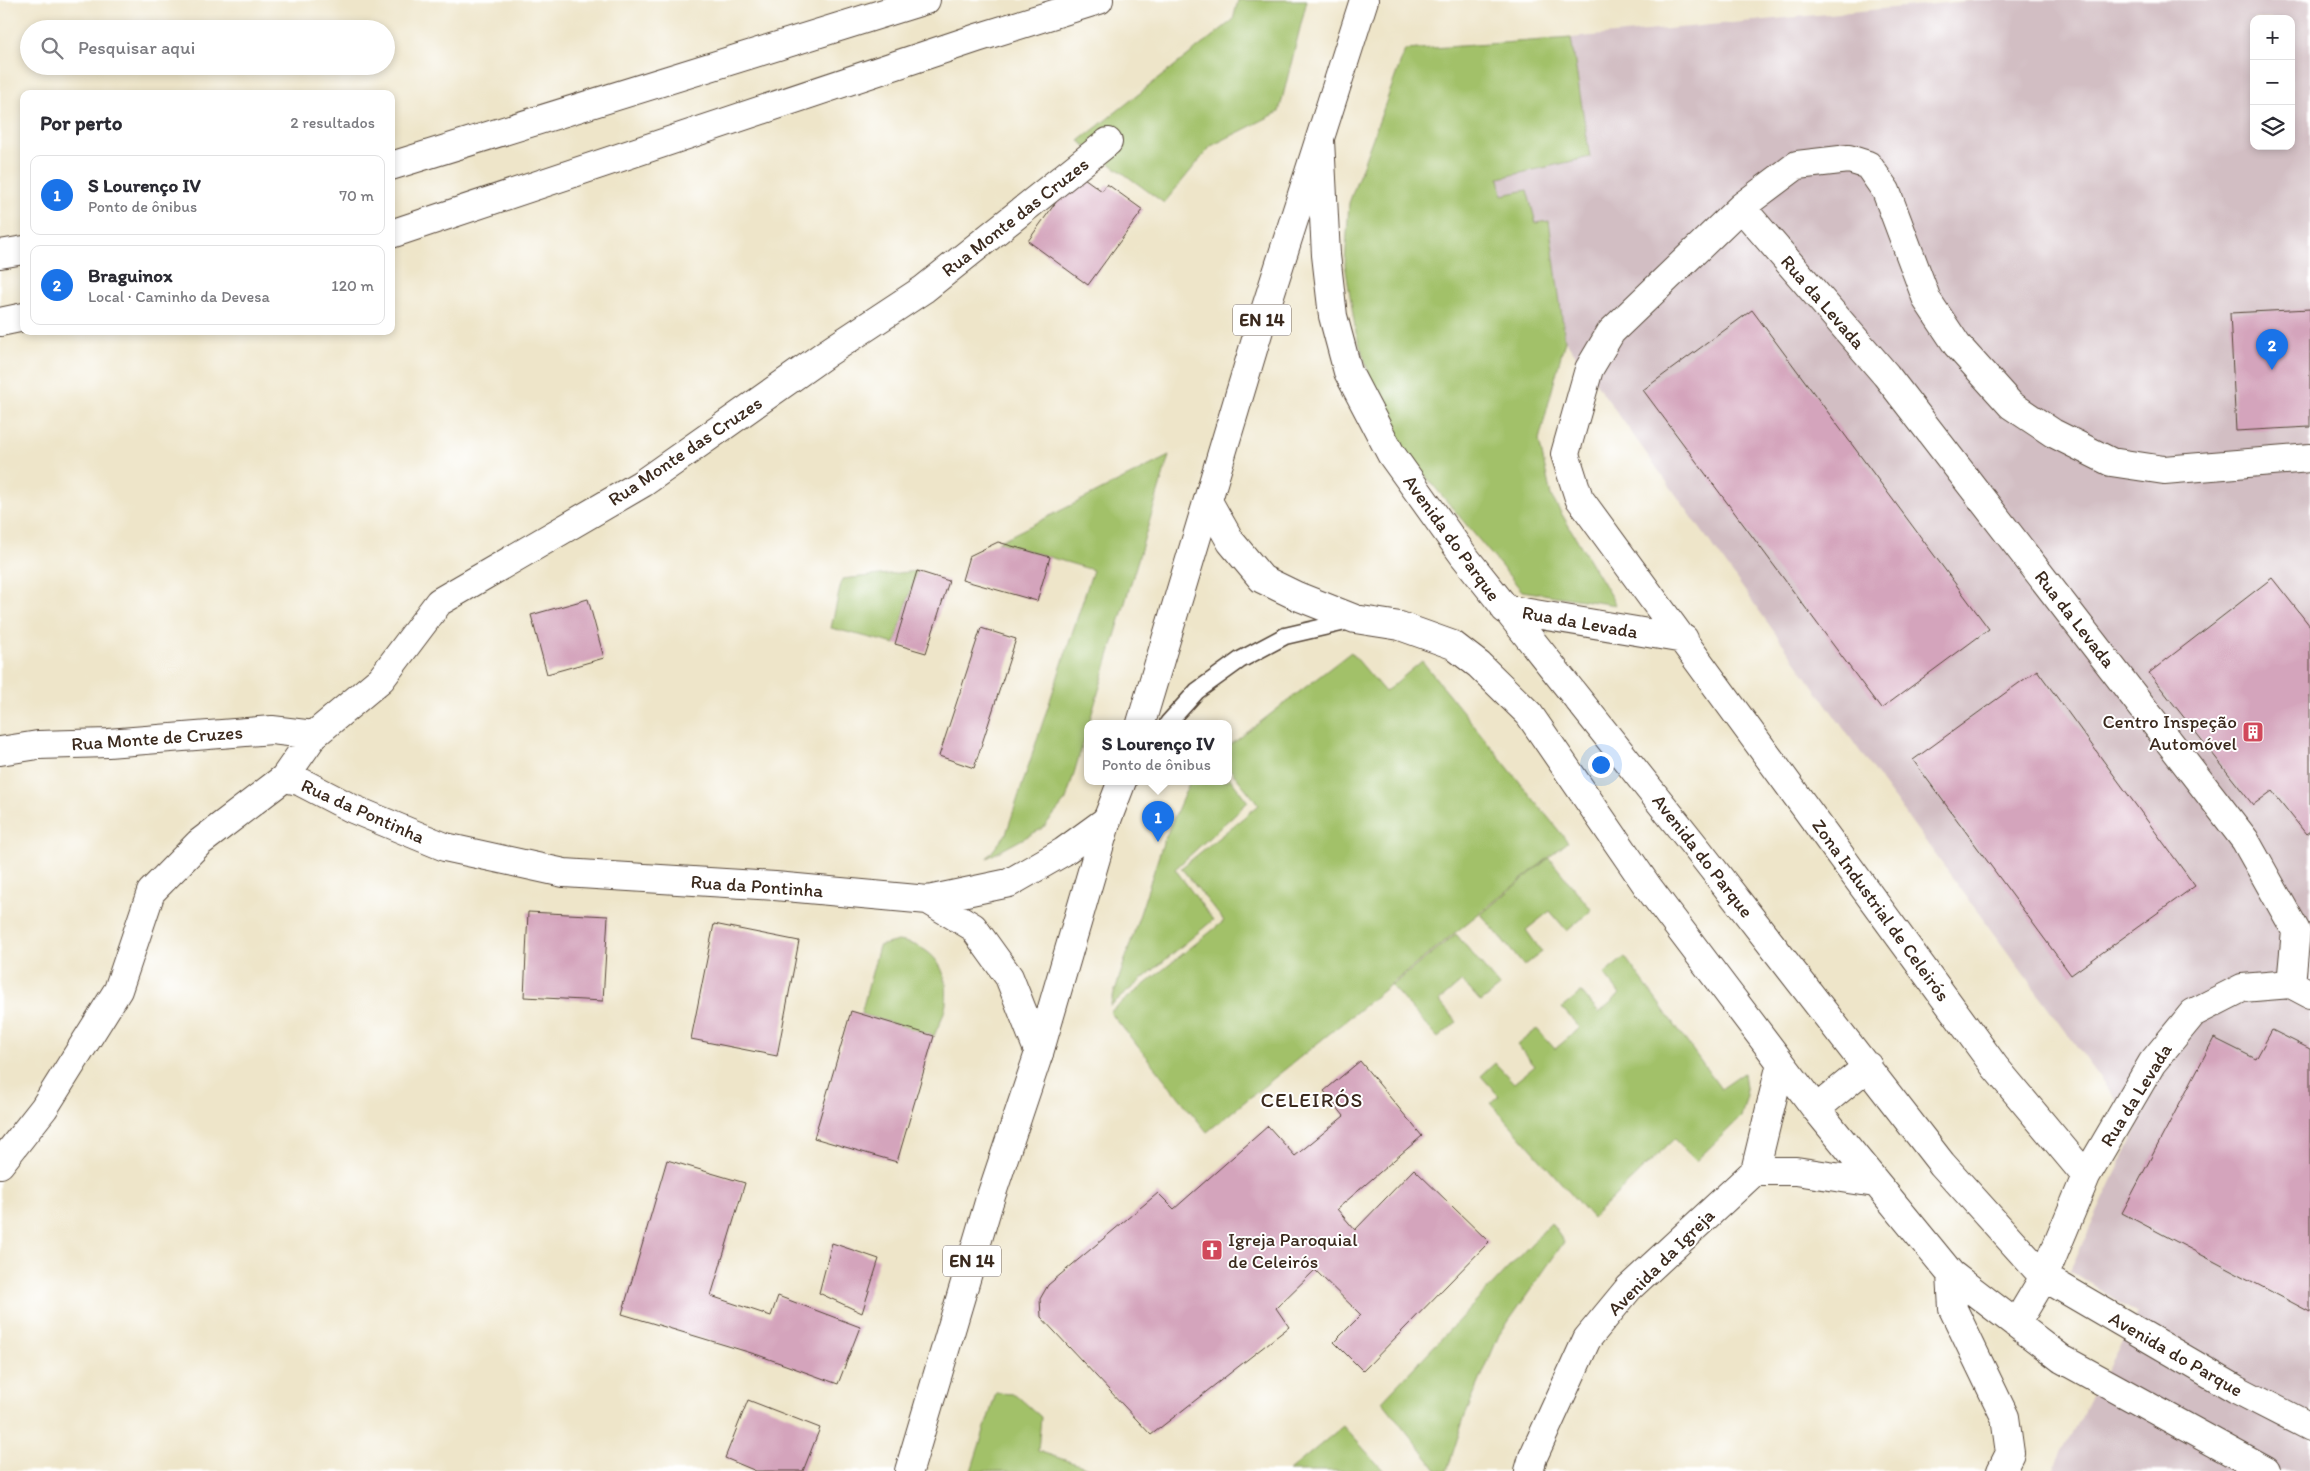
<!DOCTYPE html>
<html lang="pt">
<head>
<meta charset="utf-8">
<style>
	body { margin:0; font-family:Itim,sans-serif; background:#f7f7f7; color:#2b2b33 }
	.controls { position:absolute; right:15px; top:15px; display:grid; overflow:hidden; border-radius:10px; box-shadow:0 2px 8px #0003 }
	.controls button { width:45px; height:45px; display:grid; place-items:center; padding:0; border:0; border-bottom:1px solid #e1e1e2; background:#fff; color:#2b2b33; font:25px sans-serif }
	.you { position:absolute; left:1600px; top:764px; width:18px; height:18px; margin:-12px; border:4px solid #fff; border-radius:50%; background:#1a73e8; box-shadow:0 0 0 8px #1a73e833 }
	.badge { display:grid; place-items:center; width:32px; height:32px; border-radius:50%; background:#1a73e8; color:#fff; font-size:16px; font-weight:700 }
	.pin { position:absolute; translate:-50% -41px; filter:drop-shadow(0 1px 2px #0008) }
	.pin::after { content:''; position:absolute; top:26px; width:18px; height:15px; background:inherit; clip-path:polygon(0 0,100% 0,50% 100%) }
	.popup { position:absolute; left:1084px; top:720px; width:148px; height:65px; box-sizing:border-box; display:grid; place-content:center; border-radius:10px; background:#fff; filter:drop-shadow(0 1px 4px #0005); font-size:16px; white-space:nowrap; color:#7c7c81 }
	.popup b { font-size:19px; color:#2b2b33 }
	.popup::after { content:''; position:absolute; left:50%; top:100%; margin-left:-10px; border:10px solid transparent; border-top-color:#fff }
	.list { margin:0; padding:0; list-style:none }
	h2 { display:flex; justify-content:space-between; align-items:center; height:65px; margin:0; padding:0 20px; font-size:21px }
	h2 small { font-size:16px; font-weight:400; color:#7c7c81 }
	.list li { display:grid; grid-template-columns:32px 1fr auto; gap:15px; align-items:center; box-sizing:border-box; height:80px; margin:0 10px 10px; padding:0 10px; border:1px solid #e1e1e2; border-radius:10px }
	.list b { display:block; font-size:19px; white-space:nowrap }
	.list p { margin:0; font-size:16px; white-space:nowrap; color:#7c7c81 }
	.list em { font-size:16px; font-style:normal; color:#7c7c81 }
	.icon { flex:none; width:28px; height:28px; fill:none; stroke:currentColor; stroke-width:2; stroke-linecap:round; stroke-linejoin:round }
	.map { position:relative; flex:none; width:2310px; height:1471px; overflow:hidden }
	.search { position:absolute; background:#fff; box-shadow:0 2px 8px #0003; left:20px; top:20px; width:375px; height:55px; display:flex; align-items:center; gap:12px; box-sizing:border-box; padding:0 18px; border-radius:28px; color:#7c7c81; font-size:19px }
	.panel { position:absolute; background:#fff; box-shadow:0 2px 8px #0003; left:20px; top:90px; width:375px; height:245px; border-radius:10px }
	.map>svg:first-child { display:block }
	.industrial { fill:#d2bec3; fill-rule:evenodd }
	.green { fill:#a2c169; stroke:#6e7644 }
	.building { fill:#d4a4bc }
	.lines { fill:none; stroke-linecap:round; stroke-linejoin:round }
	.lane-casing { stroke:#564638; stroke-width:19 }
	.street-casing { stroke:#564638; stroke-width:30 }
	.primary-casing { stroke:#564638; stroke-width:30 }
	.highway-casing { stroke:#564638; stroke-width:30 }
	.lane { stroke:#fff; stroke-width:16 }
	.street { stroke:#fff; stroke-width:28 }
	.primary { stroke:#fff; stroke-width:28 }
	.highway { stroke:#fff; stroke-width:28 }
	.labels { text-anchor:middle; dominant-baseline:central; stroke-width:4; stroke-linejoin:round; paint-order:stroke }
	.shield { fill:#fff; stroke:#766a62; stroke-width:1 }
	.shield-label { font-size:18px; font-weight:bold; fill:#3b2a1e }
	.street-label { font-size:19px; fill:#3b2a1e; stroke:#fff }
	.poi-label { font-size:19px; fill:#3b2a1e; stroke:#fff; text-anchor:end }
	.quarter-label { font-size:21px; letter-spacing:1px; fill:#3b2a1e; stroke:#fff }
</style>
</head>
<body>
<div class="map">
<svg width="2310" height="1471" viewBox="0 0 2310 1471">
	<rect width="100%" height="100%" fill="#fff"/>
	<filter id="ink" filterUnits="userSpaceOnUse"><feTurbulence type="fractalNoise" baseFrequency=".02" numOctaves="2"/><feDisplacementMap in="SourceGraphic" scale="10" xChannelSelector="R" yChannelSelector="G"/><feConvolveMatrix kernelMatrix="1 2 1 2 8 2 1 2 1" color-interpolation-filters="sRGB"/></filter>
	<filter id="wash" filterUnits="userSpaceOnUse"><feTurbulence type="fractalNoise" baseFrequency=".0096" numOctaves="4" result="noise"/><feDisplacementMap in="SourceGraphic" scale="20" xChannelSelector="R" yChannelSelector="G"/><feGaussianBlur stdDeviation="1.12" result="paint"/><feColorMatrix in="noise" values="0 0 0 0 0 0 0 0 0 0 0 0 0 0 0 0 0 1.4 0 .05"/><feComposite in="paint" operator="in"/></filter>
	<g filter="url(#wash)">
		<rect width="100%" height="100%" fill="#eee5c9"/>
		<!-- industrial -->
		<path class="industrial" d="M1977,0h333v1471h-259l86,-157 -67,-44 67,-142 -253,-343 -319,-445 -16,-119 -12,2 -35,-28 -3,-17 91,-21 -19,-119zM2254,19h37v127h-37z"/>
		<!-- green -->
		<path class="green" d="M1238,0h69l-28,112 -68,34 -47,57 -85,-62 154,-121z
			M1571,38l19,119 -91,21 3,17 25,-5 9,33 13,-2 16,119 -26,100 12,56 65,109 -94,-14 -115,-137 -31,-58 -20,-63 -11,-69 4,-61 56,-153z
			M1169,456l-103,344 -23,28 -56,30 19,-24 87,-264 -95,-28z
			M917,571l-22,73 -64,-16 11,-49z
			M1351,652l34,40 37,-31 146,181 -361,290 -97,-120 114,-91 -43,-53 78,-63 -31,-38v-20z
			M1228,776l20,26 -73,67 38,51 -103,86 53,-163 27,-62h38z
			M1549,858l43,52 -25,21 -17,-20 -24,19 16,22 -18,14 -43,-52z
			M1456,934l44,53 -19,15 -19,-21 -23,20 18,21 -19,16 -47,-52z
			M898,941c34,4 52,27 48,62 -1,11 -8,23 -12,33l-73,-22 18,-68z
			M1625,957l96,132 23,-16 3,22 -6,22 -45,44 -22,-22 -82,79 -101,-115 8,-7 -18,-20 14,-13 19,20 21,-17 -18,-21 20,-16 18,20 25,-21 -18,-20 19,-16 18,21 21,-19 -16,-20z
			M1551,1223l13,19 -65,93 -36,86 -16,50h-9l-56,-70z
			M996,1393l19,1 26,23 -3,34 60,20h-127z
			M1343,1426l41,45h-95z"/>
		<g id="blocks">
			<!-- building -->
			<path class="building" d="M1077,173l25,18 5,-7 36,26 -55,75 -60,-44z
				M2310,309v118l-74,4 -6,-118z
				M1752,310l237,319 -108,80 -238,-319z
				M998,542l52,15 -13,44 -75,-21 7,-24z
				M917,571l32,10 -23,72 -31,-9z
				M2272,578l38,48v205l-4,3 -34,-43 -19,14 -104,-132z
				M588,599l16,59 -57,16 -16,-59z
				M981,628l35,11 -42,129 -35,-12z
				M2037,670l158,216 -124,89 -158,-215z
				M528,912l80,4 -5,85 -79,-4z
				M714,924l85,17 -22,115 -86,-17z
				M851,1011l83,25 -37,126 -83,-24z
				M2272,1030l38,19v263l-188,-99 92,-175 42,21z
				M1360,1061l62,75 -85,73 18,21 59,-61 75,73 -126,129 -29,-29 27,-27 -46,-45 -39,38 13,19 -138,108 -110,-118 -1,-18 8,-14 110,-92 16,16 94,-83 27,30 49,-40 -20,-25z
				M667,1160l78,23 -34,113 60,20 7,-20 82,31 -22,57 -80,-29 -136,-41z
				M832,1243l47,16 -17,54 -43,-20z
				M748,1400l72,28 -17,43h-47l-31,-13z"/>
		</g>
	</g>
	<g filter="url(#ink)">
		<use href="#blocks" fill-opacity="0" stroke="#564638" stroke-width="1"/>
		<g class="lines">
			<!-- lane casing -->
			<g class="lane-casing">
				<path id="lane" d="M1168,723l29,-32 43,-31 45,-24 69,-16"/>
			</g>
			<!-- street casing -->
			<g class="street-casing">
				<path id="street" d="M1320,140l6,115 7,61 15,56 43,82 73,102 234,294 244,314 102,113 192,112 74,38
					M1741,207l56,-42 52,-6 19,6 18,26 41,109 30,45 54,60 42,28 58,29 53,8 146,-12
					M1209,503l22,39 31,37 35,17 58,23 45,7 53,19 26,20 50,49 119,173 168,222 135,165 111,85 204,112
					M1505,609l179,30
					M0,751l38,-6 70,-2 164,-13 42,5
					M284,778l15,3 54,28 92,38 119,26 211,13 153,14 81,-17 54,-31 44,-32
					M928,900l45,27 36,50 30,76
					M1816,1109l52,-43
					M0,1164l44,-56 74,-118 33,-98 48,-49 85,-65 30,-43 67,-56 58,-77 204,-119 184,-130 97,-64 184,-147
					M1755,1171h41l79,12
					M2086,1176l-91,-109 -416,-569 -14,-44 24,-85 22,-37 130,-125 145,168 359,465 51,91 -5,53
					M1951,1274l2,35 52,108 5,36 -9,18
					M2016,1324l28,-47 42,-101 66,-113 41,-50 49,-25 49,-4 19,10
					M1529,1471l4,-14 54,-118 42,-51 126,-117 26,-108"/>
			</g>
			<!-- primary casing -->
			<g class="primary-casing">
				<path id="primary" d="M1141,723l120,-400 103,-323
					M909,1471l80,-269 50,-149 68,-233 15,-39"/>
			</g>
			<!-- highway casing -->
			<g class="highway-casing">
				<path id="highway" d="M391,166l535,-166
					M391,234l586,-196 122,-38
					M0,254l24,-4
					M0,322l24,-5"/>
			</g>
			<!-- lane -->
			<use href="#lane" class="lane"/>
			<!-- street -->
			<use href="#street" class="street"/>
			<!-- primary -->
			<use href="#primary" class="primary"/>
			<!-- highway -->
			<use href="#highway" class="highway"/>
		</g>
	</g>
	<!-- icons -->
	<defs>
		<g id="building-square" transform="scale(1.125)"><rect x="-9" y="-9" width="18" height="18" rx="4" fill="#d1495b" stroke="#fff"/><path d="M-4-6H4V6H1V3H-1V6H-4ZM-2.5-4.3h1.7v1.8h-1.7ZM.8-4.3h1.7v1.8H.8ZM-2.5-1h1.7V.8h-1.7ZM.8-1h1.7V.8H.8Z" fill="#fff"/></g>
		<g id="church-square" transform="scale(1.125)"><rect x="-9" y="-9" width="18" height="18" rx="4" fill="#d1495b" stroke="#fff"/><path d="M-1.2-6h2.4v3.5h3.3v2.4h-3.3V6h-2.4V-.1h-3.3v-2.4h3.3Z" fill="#fff"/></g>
	</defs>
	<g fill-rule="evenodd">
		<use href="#building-square" x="2253" y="732"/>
		<use href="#church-square" x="1212" y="1250"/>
	</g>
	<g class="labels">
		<!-- shield labels -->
		<g class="shield">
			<rect x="1233" y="304.5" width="58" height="31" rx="4"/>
			<rect x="943" y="1245.5" width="58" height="31" rx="4"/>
		</g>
		<g class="shield-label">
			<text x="1262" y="320">EN 14</text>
			<text x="972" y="1261">EN 14</text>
		</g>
		<!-- street labels -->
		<g class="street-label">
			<text transform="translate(1015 217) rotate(-38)">Rua Monte das Cruzes</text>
			<text transform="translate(1823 302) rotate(49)">Rua da Levada</text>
			<text transform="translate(685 451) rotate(-34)">Rua Monte das Cruzes</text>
			<text transform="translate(1452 538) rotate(54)">Avenida do Parque</text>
			<text transform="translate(2075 619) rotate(52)">Rua da Levada</text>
			<text transform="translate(1580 622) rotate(10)">Rua da Levada</text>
			<text transform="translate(157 738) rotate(-4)">Rua Monte de Cruzes</text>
			<text transform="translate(363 811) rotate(24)">Rua da Pontinha</text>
			<text transform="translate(1703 856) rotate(52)">Avenida do Parque</text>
			<text transform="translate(757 886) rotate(4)">Rua da Pontinha</text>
			<text transform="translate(1881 910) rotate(54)">Zona Industrial de Celeirós</text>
			<text transform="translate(2136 1095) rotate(-58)">Rua da Levada</text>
			<text transform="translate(1661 1262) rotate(-45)">Avenida da Igreja</text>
			<text transform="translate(2176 1354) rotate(30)">Avenida do Parque</text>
		</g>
		<!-- poi labels -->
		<g class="poi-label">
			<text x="2237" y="721">Centro Inspeção<tspan x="2237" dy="22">Automóvel</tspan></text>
			<text x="1228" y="1239" text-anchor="start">Igreja Paroquial<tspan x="1228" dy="22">de Celeirós</tspan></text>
		</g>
		<!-- quarter labels -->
		<g class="quarter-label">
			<text x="1312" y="1099">CELEIRÓS</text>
		</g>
	</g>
</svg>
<div class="controls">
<button>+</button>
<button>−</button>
<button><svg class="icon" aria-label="layers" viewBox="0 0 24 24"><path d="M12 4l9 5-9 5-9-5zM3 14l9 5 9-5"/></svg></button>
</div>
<div class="you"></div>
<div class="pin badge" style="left:1158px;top:842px">1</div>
<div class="popup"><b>S Lourenço IV</b>Ponto de ônibus</div>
<div class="pin badge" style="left:2272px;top:370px">2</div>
<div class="search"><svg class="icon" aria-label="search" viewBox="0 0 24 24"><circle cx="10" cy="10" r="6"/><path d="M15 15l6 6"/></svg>Pesquisar aqui</div>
<section class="panel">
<h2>Por perto<small>2 resultados</small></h2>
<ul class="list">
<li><span class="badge">1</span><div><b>S Lourenço IV</b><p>Ponto de ônibus</p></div><em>70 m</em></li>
<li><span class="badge">2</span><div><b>Braguinox</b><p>Local · Caminho da Devesa</p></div><em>120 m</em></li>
</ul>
</section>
</div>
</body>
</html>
